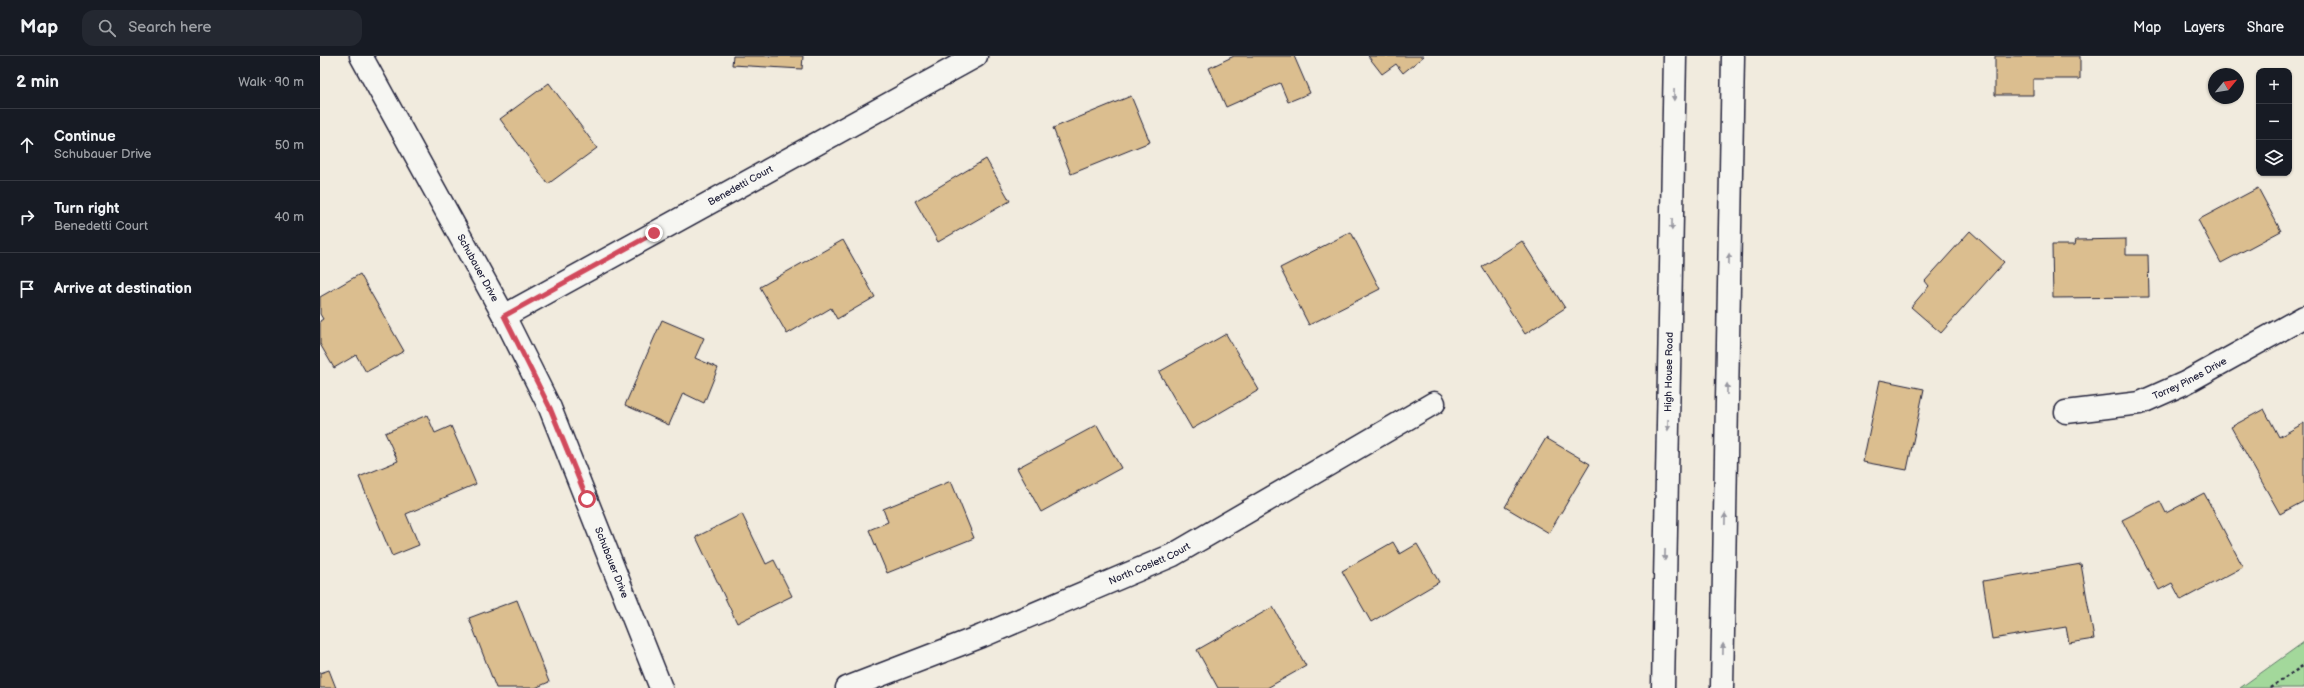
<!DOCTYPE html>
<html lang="en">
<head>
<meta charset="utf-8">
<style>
	body { margin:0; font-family:"Balsamiq Sans",sans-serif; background:#242831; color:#f1f3f6 }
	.controls { position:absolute; right:12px; top:12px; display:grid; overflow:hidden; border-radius:8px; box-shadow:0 1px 3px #0004 }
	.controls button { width:36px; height:36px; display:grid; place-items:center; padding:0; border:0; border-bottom:1px solid #363941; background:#171b24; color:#f1f3f6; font:20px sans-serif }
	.compass { position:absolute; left:1888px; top:12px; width:36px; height:36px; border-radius:50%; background:#171b24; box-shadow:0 1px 3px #0004; rotate:60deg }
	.stop { position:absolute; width:12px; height:12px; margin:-9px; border:3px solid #d1495b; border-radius:50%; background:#fff }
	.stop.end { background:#d1495b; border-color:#fff; box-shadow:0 1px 4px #0008 }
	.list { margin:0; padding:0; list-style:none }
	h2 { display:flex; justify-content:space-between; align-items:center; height:52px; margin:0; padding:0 16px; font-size:17px }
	h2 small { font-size:13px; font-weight:400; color:#9ea1a6 }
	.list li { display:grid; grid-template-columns:26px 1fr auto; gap:12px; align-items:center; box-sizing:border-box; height:72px; padding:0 16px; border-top:1px solid #363941 }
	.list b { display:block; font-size:15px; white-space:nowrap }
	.list p { margin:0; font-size:13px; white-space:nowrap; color:#9ea1a6 }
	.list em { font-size:13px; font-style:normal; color:#9ea1a6 }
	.icon { flex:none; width:22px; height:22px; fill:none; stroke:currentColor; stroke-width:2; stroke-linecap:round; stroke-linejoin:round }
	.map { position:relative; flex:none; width:1984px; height:632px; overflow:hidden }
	header { display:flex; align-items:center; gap:24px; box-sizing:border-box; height:56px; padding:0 20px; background:#171b24; border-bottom:1px solid #363941 }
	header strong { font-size:19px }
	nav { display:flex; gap:22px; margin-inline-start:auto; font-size:14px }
	.search { width:280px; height:36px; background:#242831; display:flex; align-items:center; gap:10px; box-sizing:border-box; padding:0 14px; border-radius:12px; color:#9ea1a6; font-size:15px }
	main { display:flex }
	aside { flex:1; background:#171b24 }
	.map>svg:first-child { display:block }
	.green { fill:#a3d89b; stroke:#627d6b }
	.building { fill:#dbbe8f; stroke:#22223b }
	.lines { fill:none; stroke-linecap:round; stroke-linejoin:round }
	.street-casing { stroke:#22223b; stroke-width:25 }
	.primary-casing { stroke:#22223b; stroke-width:25 }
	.path { stroke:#22223b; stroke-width:2.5; stroke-dasharray:3 3; stroke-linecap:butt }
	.street { stroke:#f6f6f2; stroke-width:22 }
	.primary { stroke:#f6f6f2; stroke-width:22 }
	.oneway { fill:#9797a0 }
	.route { stroke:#d1495b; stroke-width:5 }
	.labels { text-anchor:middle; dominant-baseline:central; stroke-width:3.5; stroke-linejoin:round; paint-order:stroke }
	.street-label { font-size:10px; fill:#22223b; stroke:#f6f6f2 }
</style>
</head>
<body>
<header>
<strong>Map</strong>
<div class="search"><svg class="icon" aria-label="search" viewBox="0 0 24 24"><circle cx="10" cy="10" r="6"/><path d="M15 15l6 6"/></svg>Search here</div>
<nav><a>Map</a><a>Layers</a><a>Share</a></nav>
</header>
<main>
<aside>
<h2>2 min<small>Walk · 90 m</small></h2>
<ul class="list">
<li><svg class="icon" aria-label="ahead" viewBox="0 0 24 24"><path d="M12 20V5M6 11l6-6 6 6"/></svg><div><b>Continue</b><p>Schubauer Drive</p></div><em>50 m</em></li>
<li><svg class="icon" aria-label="right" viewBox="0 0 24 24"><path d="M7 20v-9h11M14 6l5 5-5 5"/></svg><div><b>Turn right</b><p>Benedetti Court</p></div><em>40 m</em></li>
<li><svg class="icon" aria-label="arrive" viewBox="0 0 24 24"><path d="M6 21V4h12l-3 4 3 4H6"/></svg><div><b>Arrive at destination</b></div></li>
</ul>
</aside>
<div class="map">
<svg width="1984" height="632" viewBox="0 0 1984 632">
	<rect width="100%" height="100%" fill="#f1ebde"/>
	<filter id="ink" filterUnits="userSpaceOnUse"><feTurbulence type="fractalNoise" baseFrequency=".025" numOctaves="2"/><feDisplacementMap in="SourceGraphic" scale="8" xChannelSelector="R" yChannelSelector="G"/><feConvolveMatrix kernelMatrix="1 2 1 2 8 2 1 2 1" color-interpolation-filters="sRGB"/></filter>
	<g filter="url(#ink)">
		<!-- green -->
		<path class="green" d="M1984,586v46h-64z"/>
		<!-- building -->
		<path class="building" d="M413,0h70l-1,13 -70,-4z
			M914,0h60l16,37 -22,9 -8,-19 -54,24 -17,-39z
			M1048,0h56l-21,17 -7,-9 -14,10z
			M1675,0h85v23h-47v16h-38z
			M229,27l48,65 -49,36 -48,-65z
			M811,40l19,46 -79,32 -18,-46z
			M666,103l24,42 -72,41 -23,-41z
			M1938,132l23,43 -60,32 -23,-43z
			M1650,175l34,31 -63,71 -30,-26 18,-21 -4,-5z
			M1031,176l29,57 -71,36 -29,-57z
			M1806,183v16h22l1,42 -96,1 -1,-53h23l1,-5z
			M523,184l32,57 -38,22 -6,-11 -44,26 -27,-47z
			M1202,185l43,67 -40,26 -43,-67z
			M40,218l44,77 -38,21 -10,-17 -22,13 -14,-24v-23l3,-2 -3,-5v-17z
			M342,264l42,18 -9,20 23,10 -14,35 -21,-10 -14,32 -44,-20z
			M906,278l33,56 -67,39 -33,-57z
			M1560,324l44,9 -17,81 -44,-8z
			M1944,353l15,28 25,-14v78l-24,13 -49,-87z
			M107,359l8,18 16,-7 25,58 -70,30 13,31 -27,11 -33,-79 39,-16 -13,-28z
			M777,369l24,43 -80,44 -24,-44z
			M1226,382l44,26 -41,69 -44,-26z
			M631,425l23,57 -87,35 -18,-43 19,-8 -5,-13z
			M1884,437l39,74 -62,33 -9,-17 -13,7 -37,-70 38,-19 6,12z
			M422,458l24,50 8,-4 18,36 -55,27 -41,-86z
			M1073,486l7,12 17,-10 22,38 -68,40 -29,-51z
			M1761,508l13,75 -25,4 -3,-16 -74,12 -9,-58z
			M197,544l32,82 -14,6h-39l-27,-70z
			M953,551l33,59 -39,22h-49l-21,-38z
			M9,614l7,18h-16v-15z"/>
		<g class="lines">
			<!-- street casing -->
			<g class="street-casing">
				<g id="street">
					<path id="s1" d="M41,0l143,260 46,92 111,280"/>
					<path id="s2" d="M184,260l472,-260"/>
					<path id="s3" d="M1746,356l74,-9 45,-20 119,-66"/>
					<path id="s4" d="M527,632l135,-52 191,-81 261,-152"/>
				</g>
			</g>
			<!-- primary casing -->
			<g class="primary-casing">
				<g id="primary">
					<path id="s5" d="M1343,632l12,-632"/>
					<path d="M1402,632l11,-632"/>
				</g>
			</g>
			<!-- path -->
			<path class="path" d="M1950,632l34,-23"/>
			<!-- street -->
			<use href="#street" class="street"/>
			<!-- primary -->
			<use href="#primary" class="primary"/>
		</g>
		<!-- one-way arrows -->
		<defs><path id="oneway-solid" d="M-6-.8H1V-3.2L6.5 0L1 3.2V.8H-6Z"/></defs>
		<g class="oneway">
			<use href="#oneway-solid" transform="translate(1354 39) rotate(91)"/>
			<use href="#oneway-solid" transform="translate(1352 169) rotate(91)"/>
			<use href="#oneway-solid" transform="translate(1409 203) rotate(-89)"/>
			<use href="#oneway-solid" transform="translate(1407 333) rotate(-89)"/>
			<use href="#oneway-solid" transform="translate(1348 369) rotate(91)"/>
			<use href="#oneway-solid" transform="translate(1405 463) rotate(-89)"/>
			<use href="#oneway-solid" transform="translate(1345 499) rotate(91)"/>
			<use href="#oneway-solid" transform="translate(1403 593) rotate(-89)"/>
		</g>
	</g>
	<g class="lines" filter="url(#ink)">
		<!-- route -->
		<path class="route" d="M267,443l-37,-91 -46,-92 150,-83"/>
	</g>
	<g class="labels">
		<!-- street labels -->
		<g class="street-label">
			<text stroke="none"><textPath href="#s2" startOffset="270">Benedetti Court</textPath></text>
			<text stroke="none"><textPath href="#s1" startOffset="242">Schubauer Drive</textPath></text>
			<text stroke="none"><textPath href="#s5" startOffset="316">High House Road</textPath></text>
			<text stroke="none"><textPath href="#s3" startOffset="130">Torrey Pines Drive</textPath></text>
			<text stroke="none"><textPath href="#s1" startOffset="566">Schubauer Drive</textPath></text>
			<text stroke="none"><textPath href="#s4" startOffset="327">North Coslett Court</textPath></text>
		</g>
	</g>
</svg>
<div class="controls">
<button>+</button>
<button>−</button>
<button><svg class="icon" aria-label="layers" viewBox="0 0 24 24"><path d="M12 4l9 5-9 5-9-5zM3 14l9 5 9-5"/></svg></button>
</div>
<svg class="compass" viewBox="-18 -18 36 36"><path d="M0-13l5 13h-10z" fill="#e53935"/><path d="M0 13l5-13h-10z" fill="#9ea1a6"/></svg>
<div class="stop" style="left:267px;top:443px"></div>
<div class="stop end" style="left:334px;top:177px"></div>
</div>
</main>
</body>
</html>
